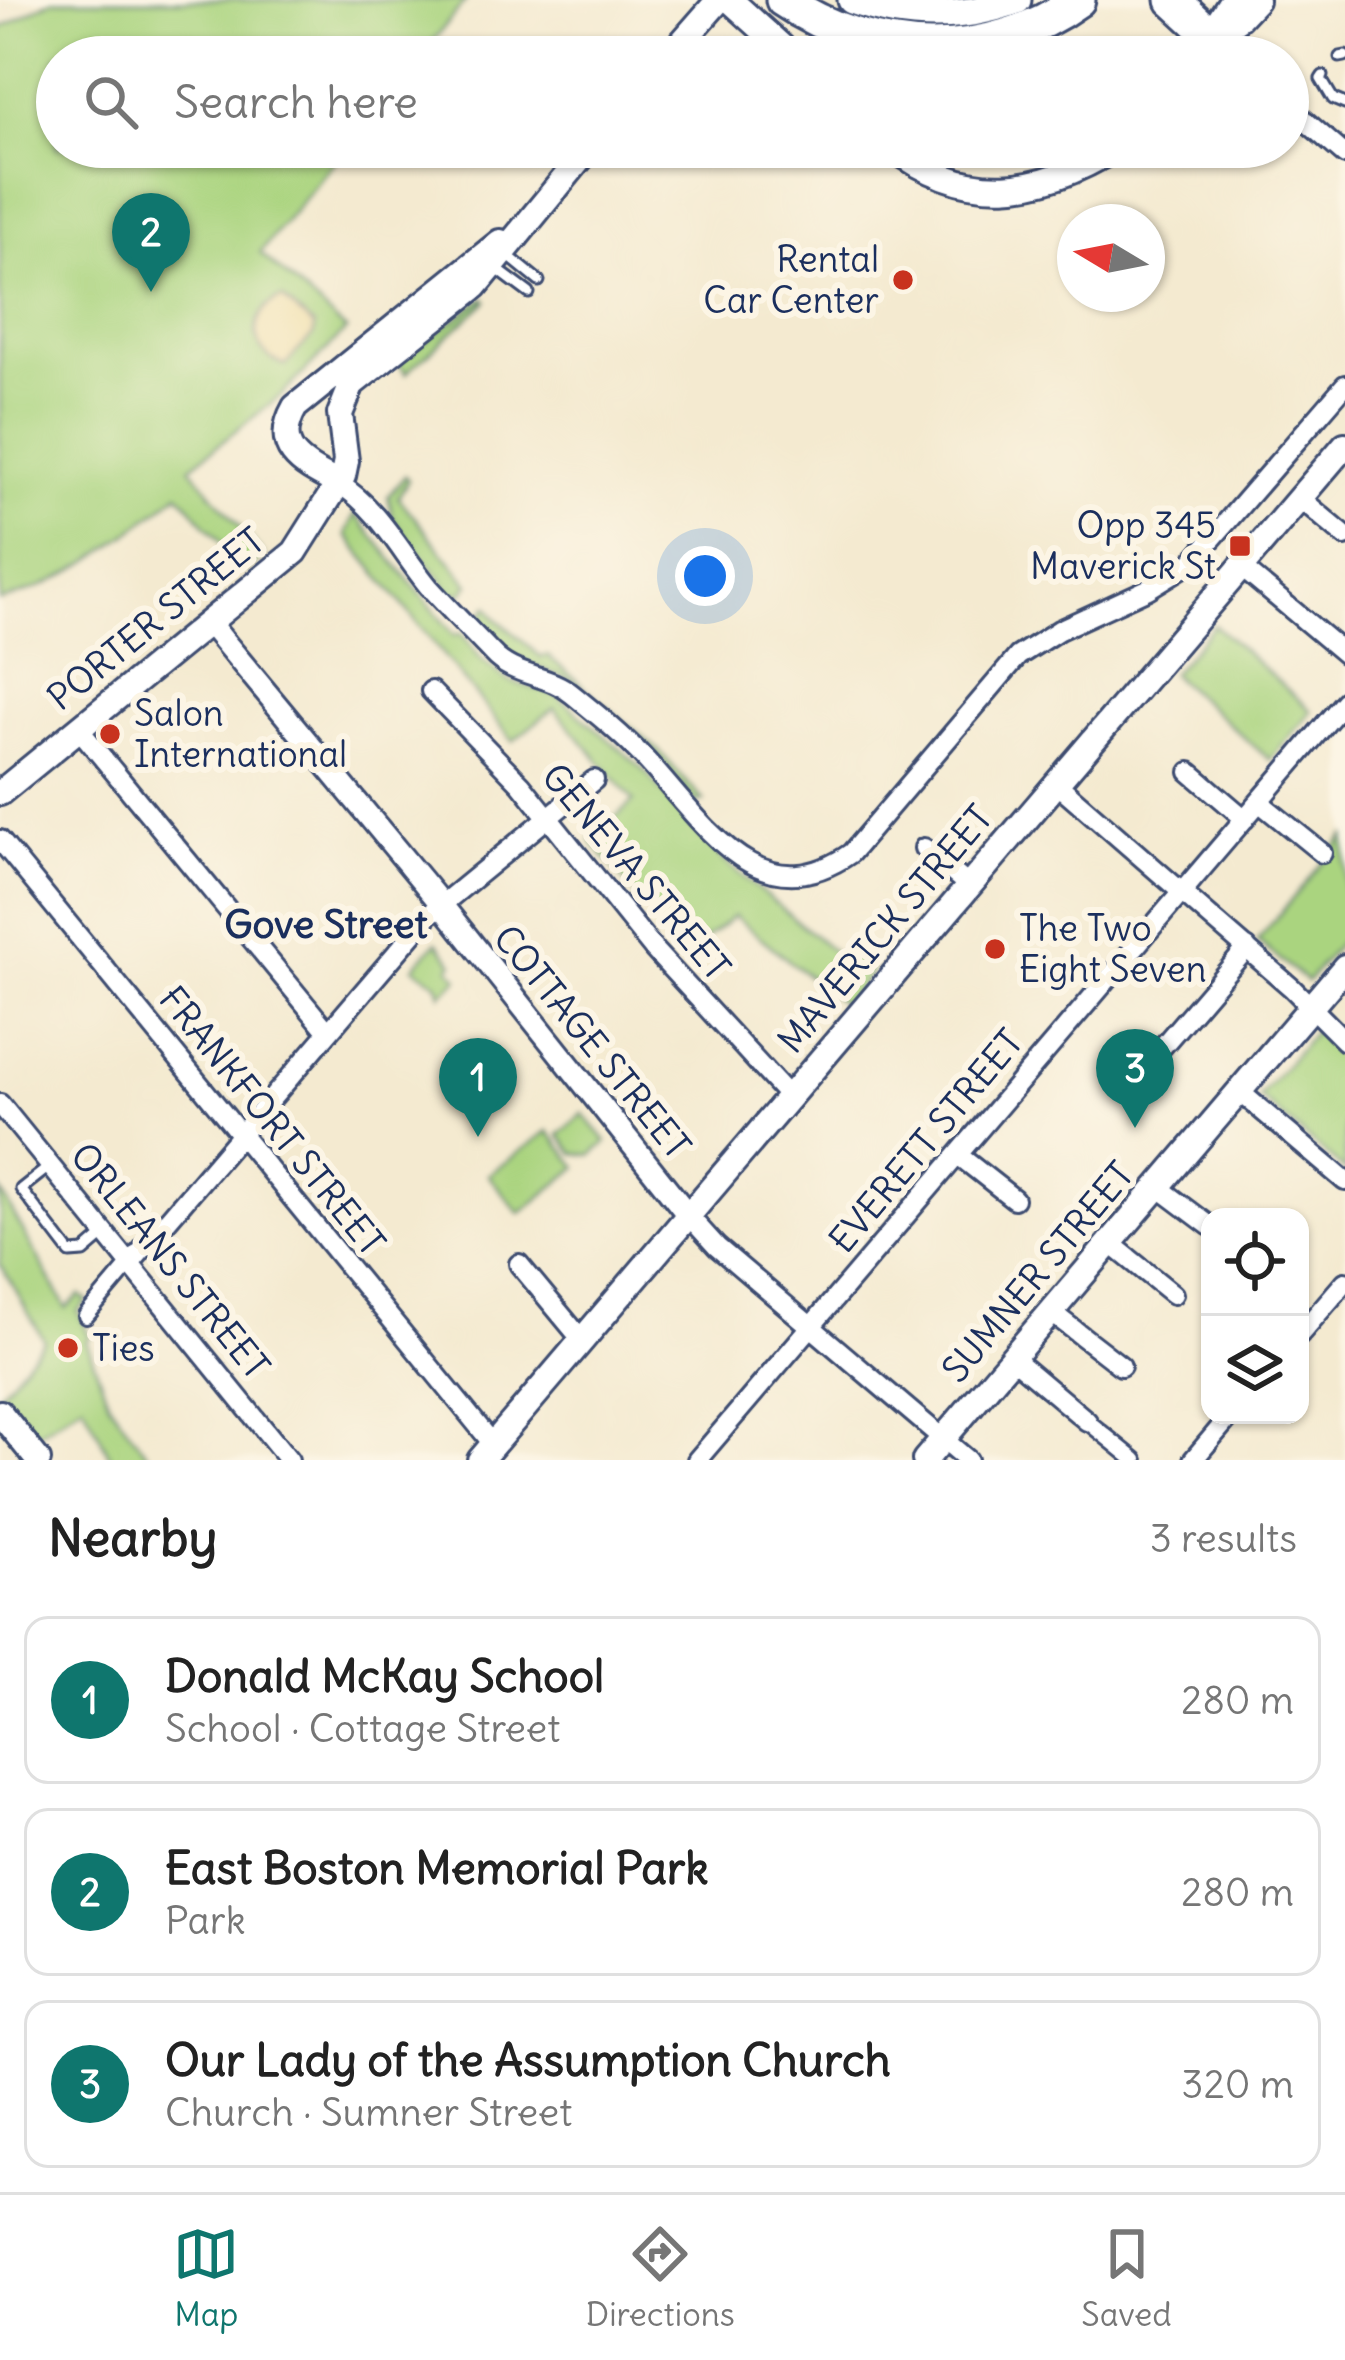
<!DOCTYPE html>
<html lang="en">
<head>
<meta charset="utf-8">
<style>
	body { margin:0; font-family:Delius,sans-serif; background:#f6f6f6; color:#222 }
	.controls { position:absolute; right:36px; bottom:36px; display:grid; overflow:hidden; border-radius:24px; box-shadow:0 3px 9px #0004 }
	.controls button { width:108px; height:108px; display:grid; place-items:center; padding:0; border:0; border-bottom:3px solid #e0e0e0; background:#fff; color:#222; font:60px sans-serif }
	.compass { position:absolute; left:1057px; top:204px; width:108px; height:108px; border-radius:50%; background:#fff; box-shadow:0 3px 9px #0004; rotate:280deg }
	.you { position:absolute; left:705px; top:576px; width:42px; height:42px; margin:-30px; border:9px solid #fff; border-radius:50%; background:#1a73e8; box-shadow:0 0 0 18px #1a73e833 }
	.badge { display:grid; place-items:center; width:78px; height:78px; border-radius:50%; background:#0f766e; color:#fff; font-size:39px; font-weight:700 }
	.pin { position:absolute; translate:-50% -99px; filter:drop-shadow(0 3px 6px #0008) }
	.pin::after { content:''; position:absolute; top:63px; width:42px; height:36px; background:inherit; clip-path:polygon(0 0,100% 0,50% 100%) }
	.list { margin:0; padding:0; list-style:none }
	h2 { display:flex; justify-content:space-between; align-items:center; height:156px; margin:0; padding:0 48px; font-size:51px }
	h2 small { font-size:39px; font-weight:400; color:#767676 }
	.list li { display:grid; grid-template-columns:78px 1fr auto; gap:36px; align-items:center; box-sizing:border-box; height:168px; margin:0 24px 24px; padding:0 24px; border:3px solid #e0e0e0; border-radius:24px }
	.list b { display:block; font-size:45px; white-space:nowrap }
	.list p { margin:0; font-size:39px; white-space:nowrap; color:#767676 }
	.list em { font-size:39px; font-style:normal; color:#767676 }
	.icon { flex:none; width:66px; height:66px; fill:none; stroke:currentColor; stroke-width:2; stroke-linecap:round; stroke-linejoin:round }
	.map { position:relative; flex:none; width:1345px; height:1460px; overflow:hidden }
	.search { position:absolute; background:#fff; box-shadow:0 3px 9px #0004; left:36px; right:36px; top:36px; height:132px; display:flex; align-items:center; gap:30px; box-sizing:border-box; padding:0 42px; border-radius:66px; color:#767676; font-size:45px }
	.sheet { height:732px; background:#fff }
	nav { display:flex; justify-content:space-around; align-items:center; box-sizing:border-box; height:168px; border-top:3px solid #e0e0e0; background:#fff; font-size:33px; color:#767676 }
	nav a { display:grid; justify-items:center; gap:6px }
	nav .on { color:#0f766e }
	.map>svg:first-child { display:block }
	.green { fill:#aad47f; stroke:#62826e; stroke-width:3 }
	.sand { fill:#eeda9e; stroke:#84847e; stroke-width:3 }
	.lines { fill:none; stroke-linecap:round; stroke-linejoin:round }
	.service-casing { stroke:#3c4b6f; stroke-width:15 }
	.pedestrian-casing { stroke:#3c4b6f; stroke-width:20 }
	.minor-casing { stroke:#3c4b6f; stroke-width:24 }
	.tertiary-casing { stroke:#3c4b6f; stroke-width:27 }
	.secondary-casing { stroke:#3c4b6f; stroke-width:30 }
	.primary-casing { stroke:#3c4b6f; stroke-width:33 }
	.motorway-casing { stroke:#3c4b6f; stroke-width:39 }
	.service { stroke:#fff; stroke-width:9 }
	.pedestrian { stroke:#fff; stroke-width:14 }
	.minor { stroke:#fff; stroke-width:18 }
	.tertiary { stroke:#fff; stroke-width:21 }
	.secondary { stroke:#fff; stroke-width:24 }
	.primary { stroke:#fff; stroke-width:27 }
	.motorway { stroke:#fff; stroke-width:33 }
	.poi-dot { fill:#c8321e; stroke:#fcf5e5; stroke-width:4.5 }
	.labels { text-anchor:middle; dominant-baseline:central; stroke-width:12; stroke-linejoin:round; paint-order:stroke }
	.poi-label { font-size:36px; fill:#1b2f5e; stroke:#fcf5e5; text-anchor:start }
	.street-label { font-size:36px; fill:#1b2f5e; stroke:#fcf5e5 }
	.neighbourhood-label { font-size:39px; font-weight:bold; fill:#1b2f5e; stroke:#fcf5e5 }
</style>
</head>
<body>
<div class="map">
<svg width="1345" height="1460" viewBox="0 0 1345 1460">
	<rect width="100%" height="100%" fill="#fcf5e5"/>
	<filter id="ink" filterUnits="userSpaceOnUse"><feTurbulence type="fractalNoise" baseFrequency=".00833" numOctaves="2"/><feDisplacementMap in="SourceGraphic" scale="24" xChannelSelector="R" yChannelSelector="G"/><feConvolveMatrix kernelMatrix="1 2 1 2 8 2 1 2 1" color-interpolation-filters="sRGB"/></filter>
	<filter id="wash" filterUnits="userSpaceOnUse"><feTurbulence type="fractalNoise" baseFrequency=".004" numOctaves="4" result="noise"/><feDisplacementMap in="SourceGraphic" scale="48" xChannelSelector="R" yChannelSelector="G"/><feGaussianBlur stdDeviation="2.7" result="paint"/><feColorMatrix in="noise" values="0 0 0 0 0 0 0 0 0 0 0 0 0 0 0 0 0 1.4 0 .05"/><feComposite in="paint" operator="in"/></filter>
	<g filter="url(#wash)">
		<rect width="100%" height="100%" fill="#f4ead0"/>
		<!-- green -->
		<path class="green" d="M52,0h414l-46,57h-363v90h289l-86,106 86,77 -63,64 -93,73 74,89 -19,15 -66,-78c-59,48 -104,87 -179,108v-572z
			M484,298l3,3 -81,72 -9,-11z
			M405,476l3,4 -10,17 71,87 -7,10 -11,-2 -58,-73 -5,-23z
			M355,514l100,122 6,-3 21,27 26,21 49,14 83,71 84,95 116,96 16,-1 16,15 -27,35 -111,-90 -49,39 -95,-115 44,-39 -80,-93 -41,33 -167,-206z
			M488,606l8,12 46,40 5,-3 111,95 46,51 -8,2 -45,-52 -83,-72 -63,-24 -29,-33z
			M1214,625l98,86 -42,49 -99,-86z
			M1345,836v100l-38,46 -50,-41z
			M437,942l17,21 -4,5 9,10 -18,16 -3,-10 -24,-17z
			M1318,1027l27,24v120l-86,-74z
			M583,1114l24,28 -15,13 -18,-2 -15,-18z
			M548,1131l30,36 -58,47 -32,-39z
			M0,1190l66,118 14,-13 7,6 -9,10 12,26 -4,4 23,61 42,58h-39l-29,-57 -42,28 -10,2 -31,-40 44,-53 -44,-77z"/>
		<!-- sand -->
		<path class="sand" d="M282,298l32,28v8l-29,31c-37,-11 -39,-53 -3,-67z"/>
	</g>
	<g filter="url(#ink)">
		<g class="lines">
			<!-- service casing -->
			<g class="service-casing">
				<path id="service" d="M1340,57l5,-1
					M1323,76l-2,3 12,20 12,5
					M506,254l33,27
					M494,267l35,26
					M50,1166l-29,23 49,64 14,-1 21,-18"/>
			</g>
			<!-- pedestrian casing -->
			<g class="pedestrian-casing">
				<path id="pedestrian" d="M86,1316l44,-52
					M1087,1421l48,39"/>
			</g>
			<!-- minor casing -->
			<g class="minor-casing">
				<path id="minor" d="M1212,36l21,21
					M1288,106l57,49
					M339,484c39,23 62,69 90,103 20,22 42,44 63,66 21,24 56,21 80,41 26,21 52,42 75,67 56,61 112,156 204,92l167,-197 41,-26 89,-41 44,-27 153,-177
					M1300,498l45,38
					M1241,567l104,87
					M431,691l90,93 134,167 134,146
					M79,729l249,303
					M1190,772l55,47
					M1056,783l236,205 53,53
					M1259,802l63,51
					M0,840l493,604
					M924,848l45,38
					M1162,1047l85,-99
					M1239,1091l106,90
					M0,1104l289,356
					M958,1155l56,44
					M1158,1187l52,39
					M688,1215l29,32 251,213
					M1110,1243l63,51
					M130,1264l299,-349 165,-135
					M519,1264l63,76
					M1051,1312l70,54
					M1300,1334l45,-52
					M1012,1358l75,63
					M697,1460l648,-759
					M1193,1460l38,-45"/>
			</g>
			<!-- tertiary casing -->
			<g class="tertiary-casing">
				<path id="tertiary" d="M208,622l225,272 255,321"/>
			</g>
			<!-- secondary casing -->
			<g class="secondary-casing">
				<path id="secondary" d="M730,0l63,57
					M1214,35l25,-17 17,-18
					M669,57l50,-57
					M1195,57l37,-57
					M892,147c75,58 149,48 225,0
					M339,484c-34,-18 -69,-33 -44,-77l205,-165
					M0,793l295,-241 48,-76 3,-15 -6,-47 12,-30 124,-98 114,-139
					M0,1413l38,47
					M480,1460l865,-1015
					M925,1460l420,-493"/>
			</g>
			<!-- primary casing -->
			<g class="primary-casing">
				<path id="primary" d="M852,0c55,20 110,20 165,0"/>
			</g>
			<!-- motorway casing -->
			<g class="motorway-casing">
				<path id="motorway" d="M783,0c89,61 207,64 295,0
					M1173,0l39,36"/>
			</g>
			<!-- service -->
			<use href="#service" class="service"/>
			<!-- pedestrian -->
			<use href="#pedestrian" class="pedestrian"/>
			<!-- minor -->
			<use href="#minor" class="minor"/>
			<!-- tertiary -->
			<use href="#tertiary" class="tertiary"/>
			<!-- secondary -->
			<use href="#secondary" class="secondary"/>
			<!-- primary -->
			<use href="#primary" class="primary"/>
			<!-- motorway -->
			<use href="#motorway" class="motorway"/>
		</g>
	</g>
	<!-- markers -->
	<g class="poi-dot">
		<circle cx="903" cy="280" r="12"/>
		<rect x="1228" y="534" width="24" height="24" rx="6"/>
		<circle cx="110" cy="734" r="12"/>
		<circle cx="995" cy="949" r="12"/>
		<circle cx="68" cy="1348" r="12"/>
	</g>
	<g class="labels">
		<!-- poi labels -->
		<g class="poi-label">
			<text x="879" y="259" text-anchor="end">Rental<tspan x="879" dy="41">Car Center</tspan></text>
			<text x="1216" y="525" text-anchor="end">Opp 345<tspan x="1216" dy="41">Maverick St</tspan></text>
			<text x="134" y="713">Salon<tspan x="134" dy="41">International</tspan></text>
			<text x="1019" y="928">The Two<tspan x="1019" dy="41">Eight Seven</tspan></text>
			<text x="92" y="1348">Ties</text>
		</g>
		<!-- street labels -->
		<g class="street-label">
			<text transform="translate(156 619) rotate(-39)">PORTER STREET</text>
			<text transform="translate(636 872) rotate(50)">GENEVA STREET</text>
			<text transform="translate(885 929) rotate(-50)">MAVERICK STREET</text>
			<text transform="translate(592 1042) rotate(51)">COTTAGE STREET</text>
			<text transform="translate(272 1121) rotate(51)">FRANKFORT STREET</text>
			<text transform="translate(926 1141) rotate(-50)">EVERETT STREET</text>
			<text transform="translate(170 1261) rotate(51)">ORLEANS STREET</text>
			<text transform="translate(1038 1272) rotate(-50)">SUMNER STREET</text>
		</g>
		<!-- neighbourhood labels -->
		<g class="neighbourhood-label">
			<text x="326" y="924">Gove Street</text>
		</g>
	</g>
</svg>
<div class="controls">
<button><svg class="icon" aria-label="locate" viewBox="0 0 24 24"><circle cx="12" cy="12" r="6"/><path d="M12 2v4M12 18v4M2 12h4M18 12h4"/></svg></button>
<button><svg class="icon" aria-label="layers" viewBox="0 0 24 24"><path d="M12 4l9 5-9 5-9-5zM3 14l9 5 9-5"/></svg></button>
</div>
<svg class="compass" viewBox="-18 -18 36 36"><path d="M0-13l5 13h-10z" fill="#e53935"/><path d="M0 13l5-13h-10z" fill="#767676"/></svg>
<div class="you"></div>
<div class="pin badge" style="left:478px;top:1137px">1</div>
<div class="pin badge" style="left:151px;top:292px">2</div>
<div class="pin badge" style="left:1135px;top:1128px">3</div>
<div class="search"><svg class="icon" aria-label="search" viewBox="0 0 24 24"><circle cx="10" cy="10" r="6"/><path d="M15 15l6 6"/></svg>Search here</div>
</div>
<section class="sheet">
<h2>Nearby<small>3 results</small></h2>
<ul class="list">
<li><span class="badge">1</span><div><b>Donald McKay School</b><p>School · Cottage Street</p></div><em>280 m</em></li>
<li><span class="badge">2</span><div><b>East Boston Memorial Park</b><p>Park</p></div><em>280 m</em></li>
<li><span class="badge">3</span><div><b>Our Lady of the Assumption Church</b><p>Church · Sumner Street</p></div><em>320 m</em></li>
</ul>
</section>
<nav>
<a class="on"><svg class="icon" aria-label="map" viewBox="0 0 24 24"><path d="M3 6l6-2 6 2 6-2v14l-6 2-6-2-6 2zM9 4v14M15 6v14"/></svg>Map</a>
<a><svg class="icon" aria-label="directions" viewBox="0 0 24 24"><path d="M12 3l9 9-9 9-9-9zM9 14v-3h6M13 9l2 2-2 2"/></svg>Directions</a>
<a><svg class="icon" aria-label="saved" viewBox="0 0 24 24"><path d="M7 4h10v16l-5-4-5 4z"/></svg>Saved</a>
</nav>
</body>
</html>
